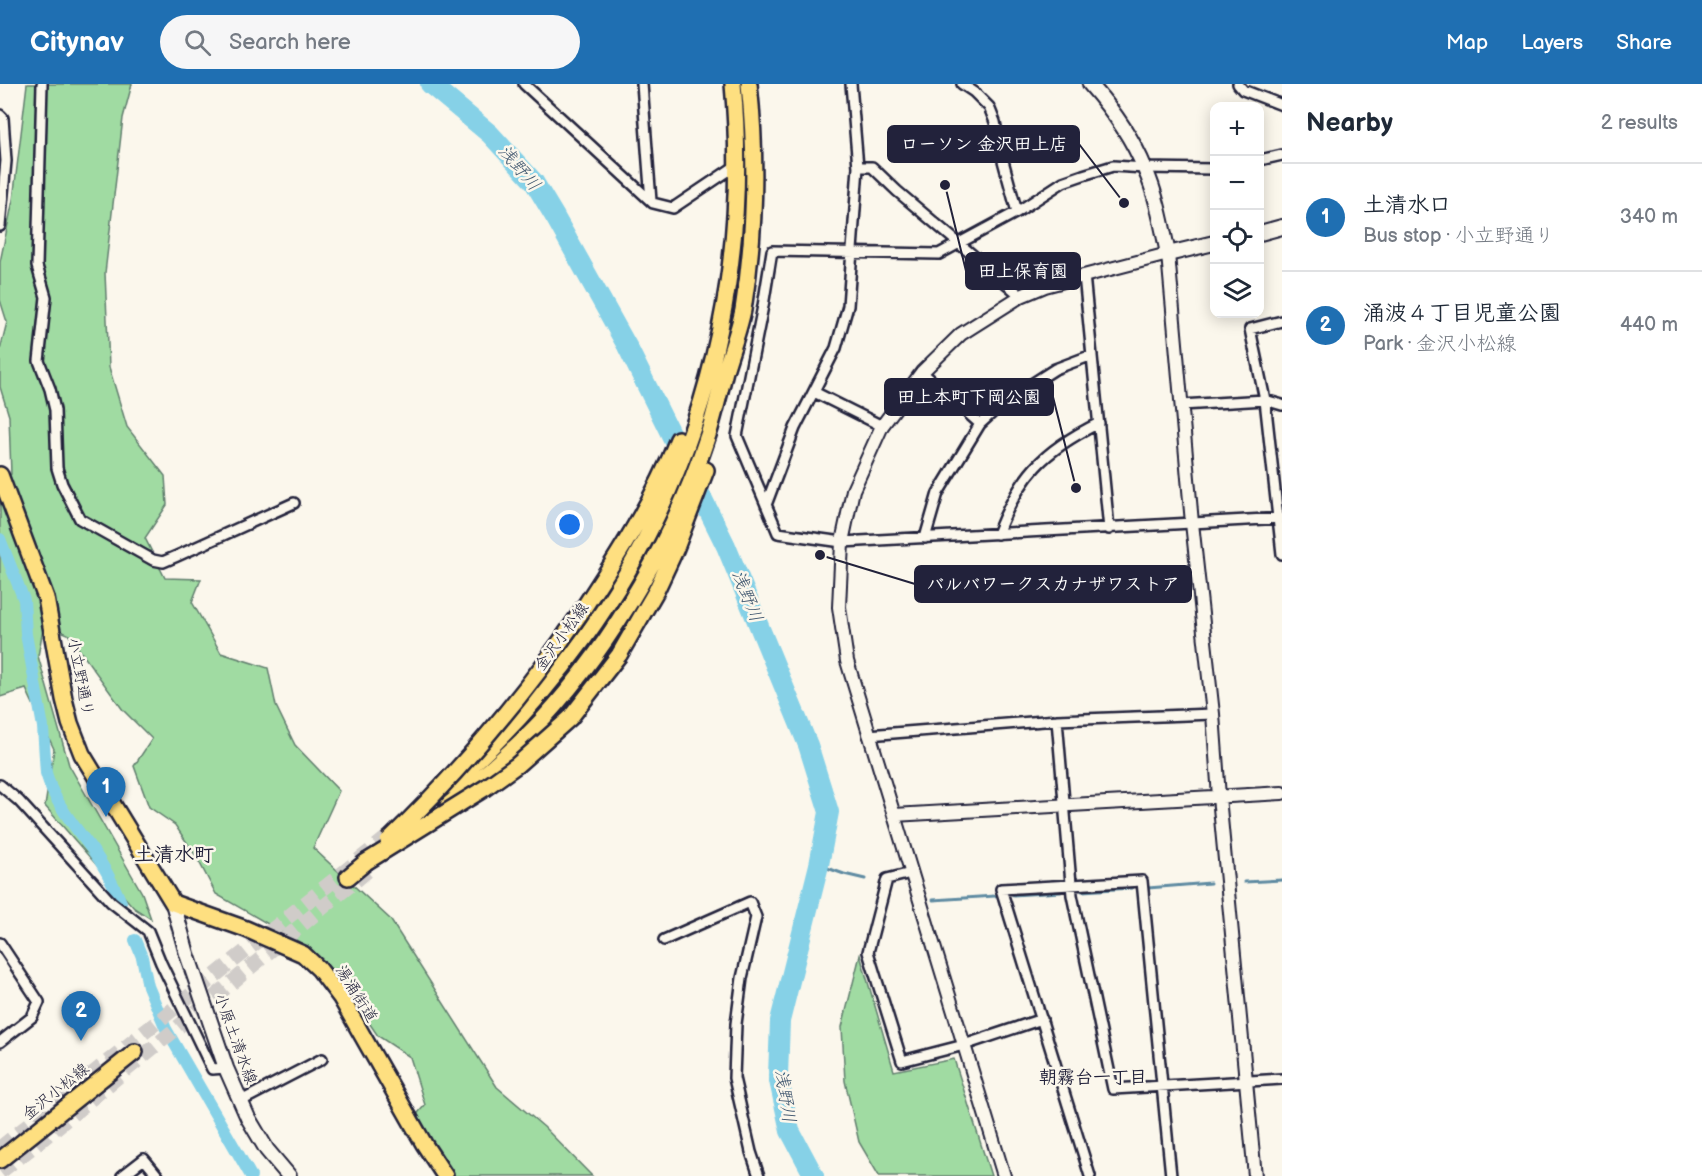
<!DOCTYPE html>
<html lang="en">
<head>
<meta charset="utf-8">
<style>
	body { margin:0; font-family:"Balsamiq Sans","Klee One",sans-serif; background:#f6f6f7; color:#1f2937 }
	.controls { position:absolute; right:18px; top:18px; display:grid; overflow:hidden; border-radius:12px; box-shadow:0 3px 15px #0003 }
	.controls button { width:54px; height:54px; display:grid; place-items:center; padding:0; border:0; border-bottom:2px solid #e0e1e3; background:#fff; color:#1f2937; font:30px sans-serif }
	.you { position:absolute; left:570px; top:441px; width:21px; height:21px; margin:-15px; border:4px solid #fff; border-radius:50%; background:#1a73e8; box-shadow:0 0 0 9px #1a73e833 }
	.badge { display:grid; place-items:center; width:39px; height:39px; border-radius:50%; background:#1f6fb2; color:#fff; font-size:20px; font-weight:700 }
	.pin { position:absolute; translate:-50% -50px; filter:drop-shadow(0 2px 3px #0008) }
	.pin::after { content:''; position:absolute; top:32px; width:21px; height:18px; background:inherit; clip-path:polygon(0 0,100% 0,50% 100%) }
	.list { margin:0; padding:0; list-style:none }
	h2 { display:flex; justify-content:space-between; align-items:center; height:78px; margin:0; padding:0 24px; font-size:26px }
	h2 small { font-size:20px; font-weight:400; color:#747a83 }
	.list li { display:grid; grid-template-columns:39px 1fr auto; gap:18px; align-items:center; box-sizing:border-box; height:108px; padding:0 24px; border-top:2px solid #e0e1e3 }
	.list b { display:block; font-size:22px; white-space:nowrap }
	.list p { margin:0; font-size:20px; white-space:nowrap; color:#747a83 }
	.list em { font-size:20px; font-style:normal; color:#747a83 }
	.icon { flex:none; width:33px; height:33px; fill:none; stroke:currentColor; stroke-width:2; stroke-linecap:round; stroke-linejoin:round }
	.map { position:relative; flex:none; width:1282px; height:1092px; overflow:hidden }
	header { display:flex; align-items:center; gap:36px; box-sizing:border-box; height:84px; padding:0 30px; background:#1f6fb2; color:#fff }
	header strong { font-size:28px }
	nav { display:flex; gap:33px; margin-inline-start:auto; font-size:21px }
	.search { width:420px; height:54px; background:#f6f6f7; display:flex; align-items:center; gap:15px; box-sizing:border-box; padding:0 21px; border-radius:33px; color:#747a83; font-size:22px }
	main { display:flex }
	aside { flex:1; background:#fff }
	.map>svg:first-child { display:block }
	.green { fill:#a0dba2; stroke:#617e6e; stroke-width:1.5 }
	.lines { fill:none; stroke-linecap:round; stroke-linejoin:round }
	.stream { stroke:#5e8ba2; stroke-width:3 }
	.canal { stroke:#86d1e7; stroke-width:12 }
	.river { stroke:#86d1e7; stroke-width:20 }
	.primary-tunnel { stroke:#d0ccc9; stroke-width:15; stroke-dasharray:15 8; stroke-linecap:butt }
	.minor-casing { stroke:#22223b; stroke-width:14 }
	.tertiary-casing { stroke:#22223b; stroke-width:16 }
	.secondary-casing { stroke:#22223b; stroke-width:18 }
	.primary-casing { stroke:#22223b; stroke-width:20 }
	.minor { stroke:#fbf7ec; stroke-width:9 }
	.tertiary { stroke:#fbf7ec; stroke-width:12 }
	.secondary { stroke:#fbf7ec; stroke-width:14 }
	.primary { stroke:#fedf80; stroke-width:15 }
	.primary-bridge-casing { stroke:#22223b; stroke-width:20; stroke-linecap:butt }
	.primary-bridge { stroke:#fedf80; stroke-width:15 }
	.labels { text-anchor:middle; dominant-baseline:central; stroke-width:5; stroke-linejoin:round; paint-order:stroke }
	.street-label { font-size:16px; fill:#22223b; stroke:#fbf7ec }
	.water-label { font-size:18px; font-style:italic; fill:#40576f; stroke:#fbf7ec }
	.neighbourhood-label { font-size:18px; font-weight:bold; fill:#22223b; stroke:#fbf7ec }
	.quarter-label { font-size:20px; font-weight:bold; fill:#22223b; stroke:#fbf7ec }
	.leader { fill:none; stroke:#22223b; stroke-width:2 }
	.callout-dot { fill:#22223b; stroke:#fbf7ec; stroke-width:2 }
	.callout { fill:#22223b; stroke:#22223b; stroke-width:2 }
	.callout-label { font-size:18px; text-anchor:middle; font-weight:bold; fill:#fff }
</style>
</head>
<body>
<header>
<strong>Citynav</strong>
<div class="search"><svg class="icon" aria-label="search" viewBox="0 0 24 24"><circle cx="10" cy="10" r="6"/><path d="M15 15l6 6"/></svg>Search here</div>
<nav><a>Map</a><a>Layers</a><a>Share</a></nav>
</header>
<main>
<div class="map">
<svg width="1282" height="1092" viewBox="0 0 1282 1092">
	<rect width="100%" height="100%" fill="#fbf7ec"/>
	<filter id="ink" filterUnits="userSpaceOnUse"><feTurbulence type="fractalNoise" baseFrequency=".0167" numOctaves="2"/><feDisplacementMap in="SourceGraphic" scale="12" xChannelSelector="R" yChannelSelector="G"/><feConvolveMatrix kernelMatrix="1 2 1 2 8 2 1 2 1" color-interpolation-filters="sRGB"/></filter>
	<g filter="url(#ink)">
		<!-- green -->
		<path class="green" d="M27,0h105l-9,34 -18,155 4,94 18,60 38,49 2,29 -22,33 20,40 36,1 -9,23 29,51 47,15 8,38 19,39 44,46 -26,57 77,71 107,168 47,40 48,49h-153l-35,-47 21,-24 -15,-48 -32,-21 -42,-62 -26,-26 -94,-54 -20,-38 -21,-31 -26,-18 -15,-41 18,-27 -29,-29 -55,-76 -24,-10 -6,32 31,109 73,128 9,26 -17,-11 -89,-102 9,-57 -28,-60 -26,8v-219l11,-4 -2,-58 -9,-29v-37l7,-28 -7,-22v-38l13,-62z
			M860,871l34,116 60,-12 37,117h-112l-20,-34 -14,-61 -3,-54z"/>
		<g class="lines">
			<!-- stream -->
			<path class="stream" d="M819,781l25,9 21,5
				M1244,798l38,-2
				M1148,804l62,-5
				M1082,807l50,-3
				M1013,811l48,-3
				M933,816l62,-4"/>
			<!-- canal -->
			<path class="canal" d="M0,455l24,61 2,34 17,93 3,46 4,12
				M51,704c10,22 25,40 40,60 12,16 22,35 30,54
				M135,856l7,17 6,29 18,43 85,147"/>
			<!-- river -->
			<path class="river" d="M430,0l60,50 44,48 21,35 72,129 99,200 82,199 21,67 -10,53 -39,156 -2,55 12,55 24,45"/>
			<!-- primary-tunnel -->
			<path class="primary-tunnel" d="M0,1064l389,-312
				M0,1088l34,-26 333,-275"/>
			<!-- minor casing -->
			<g class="minor-casing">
				<path id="minor" d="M42,0l-5,182 9,31 -7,64 11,28 5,21 2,58 5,16 18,35 73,41 10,2 14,-6 117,-53
					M524,0l129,119 20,5 64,-43
					M642,0l9,117
					M962,0l12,8 15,15 6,15 7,35 15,55
					M1238,0l5,6 39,15
					M0,31l3,3 3,43 -6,65
					M1260,76l22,-5
					M858,83h14l25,24 124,105
					M1214,85l-69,-1 -32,-2 -30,9 -20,7 -46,30 -78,42 -167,-3 -9,55 -26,130 41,97 64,9 440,-24
					M1084,191l25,254
					M1282,237l-32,8 15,71 17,154
					M922,288l58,52
					M814,308l68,34
					M1181,321l84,-5 17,5
					M766,421l29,-77 41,-80 12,-42 10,-139 -7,-83
					M997,450c23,-58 45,-83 102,-111
					M925,454l13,-45 42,-69 25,-23 50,-32 37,-14
					M1057,636l15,175 41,194 169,-10
					M868,651l189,-15 156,-6
					M0,701l19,16 92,101 37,29 13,32 51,106 14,-1
					M911,789l-24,6 -19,73 34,109 62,-16 78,-26
					M664,856l86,-38 6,15 -14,61 -6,46 -2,54 17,74 8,24
					M0,859l39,59 -7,15 -32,25
					M241,1017l81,-42
					M122,1092l22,-17 14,17
					M1090,1092l-89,-287 141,-8 29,295"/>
			</g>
			<!-- tertiary casing -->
			<g class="tertiary-casing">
				<path id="tertiary" d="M894,731l388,-22
					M1004,1092l-157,-515 -8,-54 3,-65 11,-52 29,-64 40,-54 39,-38 60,-38 24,-10 123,-32 24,269 21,191 6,83 36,379"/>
			</g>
			<!-- secondary casing -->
			<g class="secondary-casing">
				<path id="secondary" d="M1090,0c21,24 43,55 55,85 12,27 17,56 23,85l46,-11
					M1260,149l22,-6
					M173,819l14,51 39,114 22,50 19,32 22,26"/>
			</g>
			<!-- primary casing -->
			<g class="primary-casing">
				<path id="primary" d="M0,391l46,123 18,101 6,24 12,31 91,149 73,26 57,25 16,15 22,29 83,146 21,32
					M579,531c37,-56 74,-113 99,-176
					M619,571l37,-64 20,-43 30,-78
					M449,702c205,-177 309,-432 284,-702
					M448,721c33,-27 65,-54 94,-85 73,-79 134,-186 167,-288 6,-20 11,-41 16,-61 6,-20 14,-41 18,-61 12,-74 14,-151 6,-226
					M348,793l18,-15
					M0,1076l135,-108"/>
			</g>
			<!-- minor -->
			<use href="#minor" class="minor"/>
			<!-- tertiary -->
			<use href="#tertiary" class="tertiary"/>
			<!-- secondary -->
			<use href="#secondary" class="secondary"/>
			<!-- primary -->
			<use href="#primary" class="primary"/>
			<!-- primary-bridge casing -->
			<g class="primary-bridge-casing">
				<path id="primary-bridge" d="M388,757c70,-68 136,-145 191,-226
					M366,778l119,-74 32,-23 53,-47 49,-63"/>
			</g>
			<!-- primary-bridge -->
			<use href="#primary-bridge" class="primary-bridge"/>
		</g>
	</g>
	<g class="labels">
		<!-- street labels -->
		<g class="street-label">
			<text transform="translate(562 553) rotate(-54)">金沢小松線</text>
			<text transform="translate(80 593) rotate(79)">小立野通り</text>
			<text transform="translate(356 910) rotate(58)">湯涌街道</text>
			<text transform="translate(235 955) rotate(70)">小原土清水線</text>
			<text transform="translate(56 1008) rotate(-39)">金沢小松線</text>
		</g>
		<!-- water labels -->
		<g class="water-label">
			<text transform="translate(519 84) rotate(49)">浅野川</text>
			<text transform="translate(747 512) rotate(68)">浅野川</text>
			<text transform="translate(785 1012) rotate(81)">浅野川</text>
		</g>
		<!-- neighbourhood labels -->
		<g class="neighbourhood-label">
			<text x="1093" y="993">朝霧台一丁目</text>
		</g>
		<!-- quarter labels -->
		<g class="quarter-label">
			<text x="174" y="771">土清水町</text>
		</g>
	</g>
	<!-- callouts -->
	<path class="leader" d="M1124 119L1079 60M945 101L966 187M1076 404L1053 313M820 471L915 500"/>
	<g class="callout-dot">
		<circle cx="1124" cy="119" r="6"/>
		<circle cx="945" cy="101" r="6"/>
		<circle cx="1076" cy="404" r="6"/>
		<circle cx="820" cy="471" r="6"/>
	</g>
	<g class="callout">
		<rect x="888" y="42" width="191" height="36" rx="6"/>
		<rect x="966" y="169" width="114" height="36" rx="6"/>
		<rect x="885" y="295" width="168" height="36" rx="6"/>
		<rect x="915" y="482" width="276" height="36" rx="6"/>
	</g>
	<g class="callout-label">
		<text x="984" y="66">ローソン 金沢田上店</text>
		<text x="1023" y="193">田上保育園</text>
		<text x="969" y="319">田上本町下岡公園</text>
		<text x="1053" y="506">バルバワークスカナザワストア</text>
	</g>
</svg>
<div class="controls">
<button>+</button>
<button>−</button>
<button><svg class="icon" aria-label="locate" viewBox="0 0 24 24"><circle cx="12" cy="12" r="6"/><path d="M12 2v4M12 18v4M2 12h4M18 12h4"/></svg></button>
<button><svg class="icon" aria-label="layers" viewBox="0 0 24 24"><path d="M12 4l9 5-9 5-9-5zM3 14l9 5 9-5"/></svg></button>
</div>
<div class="you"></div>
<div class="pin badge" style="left:106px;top:733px">1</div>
<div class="pin badge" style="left:81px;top:957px">2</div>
</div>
<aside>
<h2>Nearby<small>2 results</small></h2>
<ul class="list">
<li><span class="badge">1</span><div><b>土清水口</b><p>Bus stop · 小立野通り</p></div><em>340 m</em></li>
<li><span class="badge">2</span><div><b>涌波４丁目児童公園</b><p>Park · 金沢小松線</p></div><em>440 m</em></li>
</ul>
</aside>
</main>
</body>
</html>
